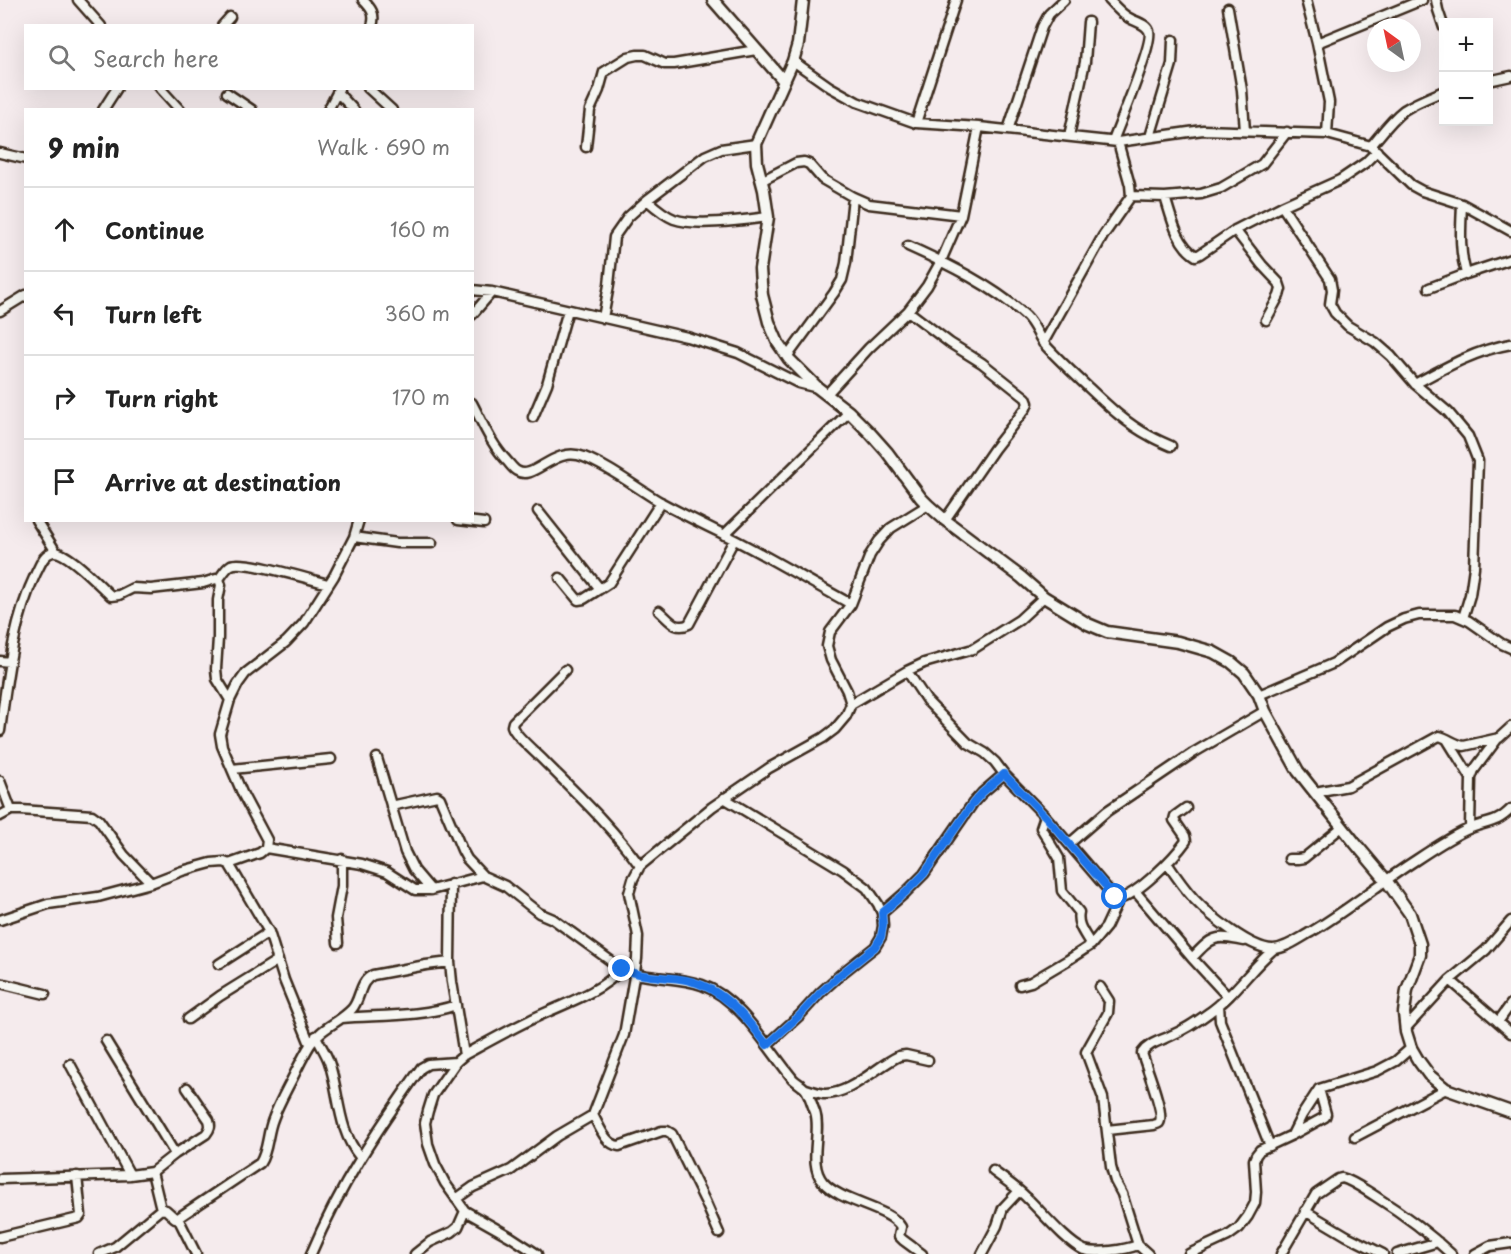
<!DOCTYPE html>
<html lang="en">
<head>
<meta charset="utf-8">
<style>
	body { margin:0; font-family:"Playpen Sans",sans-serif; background:#f6f6f6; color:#222 }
	.controls { position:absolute; right:18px; top:18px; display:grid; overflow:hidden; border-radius:0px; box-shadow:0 6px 24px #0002 }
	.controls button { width:54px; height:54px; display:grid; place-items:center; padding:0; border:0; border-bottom:2px solid #e0e0e0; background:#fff; color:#222; font:30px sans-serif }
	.compass { position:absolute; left:1367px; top:18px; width:54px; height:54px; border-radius:50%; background:#fff; box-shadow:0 6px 24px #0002; rotate:327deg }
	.stop { position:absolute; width:18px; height:18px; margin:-14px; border:4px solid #1a73e8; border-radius:50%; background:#fff }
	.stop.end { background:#1a73e8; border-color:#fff; box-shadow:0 2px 6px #0008 }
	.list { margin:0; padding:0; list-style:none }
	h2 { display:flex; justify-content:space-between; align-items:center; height:78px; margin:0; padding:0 24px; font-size:26px }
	h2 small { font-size:20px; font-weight:400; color:#767676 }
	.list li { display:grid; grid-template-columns:39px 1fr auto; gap:18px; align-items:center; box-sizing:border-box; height:84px; padding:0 24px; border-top:2px solid #e0e0e0 }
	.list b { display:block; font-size:22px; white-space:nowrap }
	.list em { font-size:20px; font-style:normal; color:#767676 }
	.icon { flex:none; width:33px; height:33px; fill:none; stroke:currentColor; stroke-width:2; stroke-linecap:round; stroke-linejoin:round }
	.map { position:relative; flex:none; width:1511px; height:1254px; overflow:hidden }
	.search { position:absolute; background:#fff; box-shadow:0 6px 24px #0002; left:24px; top:24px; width:450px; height:66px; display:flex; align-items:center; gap:15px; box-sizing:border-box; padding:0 21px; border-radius:0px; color:#767676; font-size:22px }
	.panel { position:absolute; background:#fff; box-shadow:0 6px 24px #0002; left:24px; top:108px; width:450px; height:414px; border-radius:0px }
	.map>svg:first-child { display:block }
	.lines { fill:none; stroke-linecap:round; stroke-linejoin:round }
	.minor-casing { stroke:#3b2a1e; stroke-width:13 }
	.tertiary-casing { stroke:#3b2a1e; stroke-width:15 }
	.minor { stroke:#f6f6f2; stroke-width:8 }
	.tertiary { stroke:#f6f6f2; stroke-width:10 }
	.route { stroke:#1a73e8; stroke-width:8 }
</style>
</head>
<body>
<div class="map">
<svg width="1511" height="1254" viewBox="0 0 1511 1254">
	<rect width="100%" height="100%" fill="#f5ebed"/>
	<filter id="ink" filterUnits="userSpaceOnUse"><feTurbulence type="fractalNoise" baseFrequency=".0167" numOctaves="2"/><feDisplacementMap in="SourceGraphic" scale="12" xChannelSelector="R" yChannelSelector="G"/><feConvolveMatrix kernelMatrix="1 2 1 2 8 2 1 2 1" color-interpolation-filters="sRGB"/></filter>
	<g filter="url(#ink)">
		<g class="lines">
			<!-- minor casing -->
			<g class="minor-casing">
				<path id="minor" d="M78,0l23,26
					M363,0c8,8 13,14 9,26
					M1109,0c5,5 11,12 17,16 6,5 20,7 23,15 5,11 -30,94 -36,110
					M1306,0l11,43 12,59 -2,32
					M1436,0l2,10 6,18
					M1228,8l14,82 3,41
					M222,26l8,-9
					M1317,43l105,-43
					M793,61l37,26 27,15 59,21 63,4 139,15 85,-12 124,4 44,12 40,39 11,6 40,13 49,27
					M1488,81l23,-5
					M160,88l20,22
					M368,88l24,22
					M337,92l17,18
					M227,93l25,17
					M103,110l14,-22
					M328,110l11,-21
					M916,123l40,-123
					M1008,130l34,-103 7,-13 15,-14
					M1069,136l16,-74 3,-40
					M1150,137l22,-73 1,-24
					M1371,146c10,-12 20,-26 33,-36 12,-8 26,-13 40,-19
					M586,147l4,-37 9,-20 5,-18 24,-15 9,-2h8l20,9h9l82,-14
					M0,153l26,6
					M761,181l35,-18 8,-1 5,2 13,15 31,18 16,7 92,11
					M1131,196l34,1 36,-3 20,-6 41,-24 25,-32
					M1165,197c6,19 12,48 31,59l4,-2 35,-24 47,-24 58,-26 25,-17 12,-12
					M647,200c9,8 17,15 27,19 22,8 70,1 94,-2
					M1462,204c-1,25 -3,45 4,70
					M1282,206l48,73 2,11 -2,14 5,9 13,13 27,16 16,14 24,28 33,28 20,24 10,25 -4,106 -4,28 -7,23
					M1235,230l27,35 17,18 2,6 -2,7 -13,24
					M908,246c40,18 85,40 118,70 9,9 12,21 20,30 14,15 28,28 43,42 19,18 38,36 61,48 7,4 14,7 21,10
					M1429,288l37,-14 45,-15
					M472,290l20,2 195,45 51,16 60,30 20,5
					M0,311l26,-16
					M908,311l42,32 32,20 44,35 2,5 -2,5 -32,41 -49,71
					M472,315l20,-23
					M603,318l6,-33 5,-48 14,-20 19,-17 58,-44 16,-7 35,-5
					M1043,343l60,-107 28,-40 -1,-11 -12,-43
					M787,357l47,-64 8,-13 4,-17 7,-66
					M1415,384c31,-17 61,-34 96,-40
					M826,395l43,-47 39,-37 19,-25 14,-25 20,-46 18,-88
					M472,403c11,21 19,41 35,58 3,3 6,8 10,10 17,11 37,-26 67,-14 28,11 52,31 78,46 24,13 49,25 73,37 39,20 77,43 116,64
					M533,417l14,-33 21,-74
					M538,511l62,78
					M36,520l20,32
					M458,520l26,3
					M724,535l125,-123
					M354,537l43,6h35
					M560,578l18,22 6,-1 25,-16 52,-81
					M219,579c3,-4 7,-11 12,-14 13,-6 81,15 97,19
					M659,611c10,8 16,20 30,13l45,-84
					M0,661l10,1
					M565,670l-52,52 -1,4c3,10 26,28 34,37 33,33 67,65 94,103
					M907,671l20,30 41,42 17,10 10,9 9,12 41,42 65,76 9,7c19,-5 55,-41 67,-58l-1,-5 -11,-16 1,-4 11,-8
					M1259,695l75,-32 53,-36 17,-8 15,-4h36l14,6 33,23 9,4
					M851,704l56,-33 17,-8 49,-14 46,-29 25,-23
					M0,731c7,-53 13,-110 36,-158 4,-7 7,-19 17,-21 14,-2 47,34 58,44l8,-1 14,-7 18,1 52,-6 13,-4h3l2,6 -3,15v38l-2,31 1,10 13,21
					M1448,741l23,37
					M377,758l28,94 9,18 17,20
					M232,769l99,-10
					M0,781l11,29
					M1315,792l33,-6 91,-50c9,2 16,9 25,10l35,-8 12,-11
					M724,798l119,72 24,18 11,16 4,9 1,13 -2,11 -6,10 -34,27 -21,19 -20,22 -33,30
					M391,806l46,-10 3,2 22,52 5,9 16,17
					M0,816l11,-6h10l71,5 7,5 25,35 27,28
					M1045,816l-4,12 18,30 3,33 17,21c-3,13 6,22 12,33
					M1470,828l1,-50 3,-8 24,-32
					M1069,844l38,-33 86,-58 72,-42
					M266,848l96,16 25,8 28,18h16l52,-14 22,10 34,27 14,6 69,50c25,11 54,7 80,16 38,13 66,64 91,94 4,4 10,7 13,11 4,6 6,15 9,22 7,20 -8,51 8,70 18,21 66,25 78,45l-2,9 4,4 19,14
					M1289,859h9l6,-1 38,-31
					M1167,863c8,12 17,25 27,36 15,16 58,51 80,50 13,-1 26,-11 37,-17 37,-22 69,-49 105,-72 15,-10 39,-26 55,-32 18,-7 25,-4 40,-19
					M229,864l31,-11 6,-5 1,-8 -24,-45 -21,-49 -2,-12 10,-34 8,-16 8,-11 40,-31 18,-19 30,-47 20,-39 5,-17
					M451,884l-1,78 2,20 12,73
					M1135,891l57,67 36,39
					M882,913l24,-21 18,-18 49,-71 9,-10 22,-19
					M0,920l48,-16 50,-7 53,-14 31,-12 29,-8 13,-1 5,2 3,5 37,63 15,48 26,64
					M338,943l-2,-25 6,-32v-27
					M1192,958c21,-22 22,-23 52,-17
					M219,964l50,-32
					M1450,980l61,53
					M0,983l45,11
					M1020,985l11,-3 37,-22 23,-15 15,-18 13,-28
					M1100,987l9,14 -1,12 -22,39 17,46 8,69 4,14 7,13 16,51
					M1219,1005l1,16 50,125
					M342,1018c37,-3 80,-1 114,-13
					M188,1019l32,-23 58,-36
					M1498,1022l13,-18
					M1405,1029l45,-49 36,-30 25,-29
					M316,1036c4,9 10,17 13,26 11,33 8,67 31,95
					M106,1041l69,113
					M70,1064l60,111
					M806,1089c6,2 12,4 18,5 26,1 53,-28 75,-38l7,-1 22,5
					M593,1115c7,12 12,29 26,31l43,-15h5l5,3 33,67 14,32
					M1107,1130l47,-5c2,-1 4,-1 5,-2 7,-8 -14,-59 -17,-70 7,-10 18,-12 28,-17 14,-6 28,-15 40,-24 25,-17 41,-44 64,-63
					M1292,1135l33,-18 1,-3 -7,-25
					M1355,1137l91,-48
					M993,1171c11,8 23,16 33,26 15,14 40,45 58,53 13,4 41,0 54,-5l10,9
					M152,1172l9,37
					M0,1179l130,-4 22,-3 23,-18 31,-20c4,-5 5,-8 3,-14l-22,-32
					M456,1199l17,-12 38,-17 46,-34 36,-21 31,-80 13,-76 1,-23 -9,-43 4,-14 7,-13 72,-59 57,-39 54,-30 12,-9 11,-13 5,-12 -4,-13 -16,-31 -4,-14 3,-14 21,-28 19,-49 9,-14 12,-13 37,-23
					M1305,1211l42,25 36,18
					M178,1218l18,36
					M0,1237l79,-19 2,-3 -4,-39
					M99,1254l16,-7 46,-38 5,1 9,8h3l82,-55c8,-12 7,-29 13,-44 6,-17 16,-33 24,-50 4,-8 8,-16 13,-24 10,-17 29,-22 42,-36 9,-10 7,-28 21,-34l53,-10 24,-3
					M311,1254c29,-69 67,-125 110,-186l7,-4 28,-2
					M415,1254l15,-12 22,-10 6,-5 7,-16
					M537,1254l-26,-17 -46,-26 -20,-28 -10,-19 -7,-20 -3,-21 3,-12 5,-16 23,-33 8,-7c22,-12 43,-24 66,-35 32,-16 67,-25 92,-51
					M982,1254l15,-28 6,-18 16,-17
					M1189,1254l39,-18 11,-8 9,-12 7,-13 1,-11 -2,-32 2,-5 4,-5 32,-15 10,-20 17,-26 58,-18 19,-10 15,-13
					M1281,1254l35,-60 22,-15 4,-1c11,3 23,12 33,18 27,17 53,36 76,58
					M1397,1254l41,-12
					M1475,1254l15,-8 21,-3"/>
			</g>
			<!-- tertiary casing -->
			<g class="tertiary-casing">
				<path id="tertiary" d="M713,0l70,80
					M803,0l-5,44 -5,17 -37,83 1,19 7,27 4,27 -8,52 1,14 1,12 7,27 9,21 11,16 29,29 31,24 22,22 16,18 34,46 7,7 17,15 76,57 23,20 44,27 19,8 71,10 35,10 18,10 13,11 15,22 6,16 33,60 57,72 31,37 24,34 10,30v11l-13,35 -3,23 2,19 5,16 7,12 11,15 17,14 65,23"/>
			</g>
			<!-- minor -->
			<use href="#minor" class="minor"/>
			<!-- tertiary -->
			<use href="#tertiary" class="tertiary"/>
		</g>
	</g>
	<g class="lines" filter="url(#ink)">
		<!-- route -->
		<path class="route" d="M622,969c21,9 42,7 64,11 36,7 60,37 81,65l33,-30 20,-22 21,-19 34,-27 6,-10 2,-11 -1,-13 24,-21 18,-18 49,-71 9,-10 22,-19 41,42 70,81"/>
	</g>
</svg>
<div class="controls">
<button>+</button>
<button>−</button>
</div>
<svg class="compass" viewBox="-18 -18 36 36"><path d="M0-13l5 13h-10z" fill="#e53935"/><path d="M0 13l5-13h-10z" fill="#767676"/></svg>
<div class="stop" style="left:1115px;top:897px"></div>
<div class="stop end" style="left:622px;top:969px"></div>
<div class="search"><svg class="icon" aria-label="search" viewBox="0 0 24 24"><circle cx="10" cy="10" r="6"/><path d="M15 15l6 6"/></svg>Search here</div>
<section class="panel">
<h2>9 min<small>Walk · 690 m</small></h2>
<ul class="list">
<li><svg class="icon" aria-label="ahead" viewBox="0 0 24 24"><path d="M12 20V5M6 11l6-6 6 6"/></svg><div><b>Continue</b></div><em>160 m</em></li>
<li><svg class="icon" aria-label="left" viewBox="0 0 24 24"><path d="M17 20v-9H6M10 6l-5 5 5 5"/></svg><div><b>Turn left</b></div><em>360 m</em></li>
<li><svg class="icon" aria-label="right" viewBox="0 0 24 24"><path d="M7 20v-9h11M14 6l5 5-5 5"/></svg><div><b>Turn right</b></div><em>170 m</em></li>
<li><svg class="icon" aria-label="arrive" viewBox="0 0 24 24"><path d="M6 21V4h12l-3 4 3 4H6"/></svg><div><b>Arrive at destination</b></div></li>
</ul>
</section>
</div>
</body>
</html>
